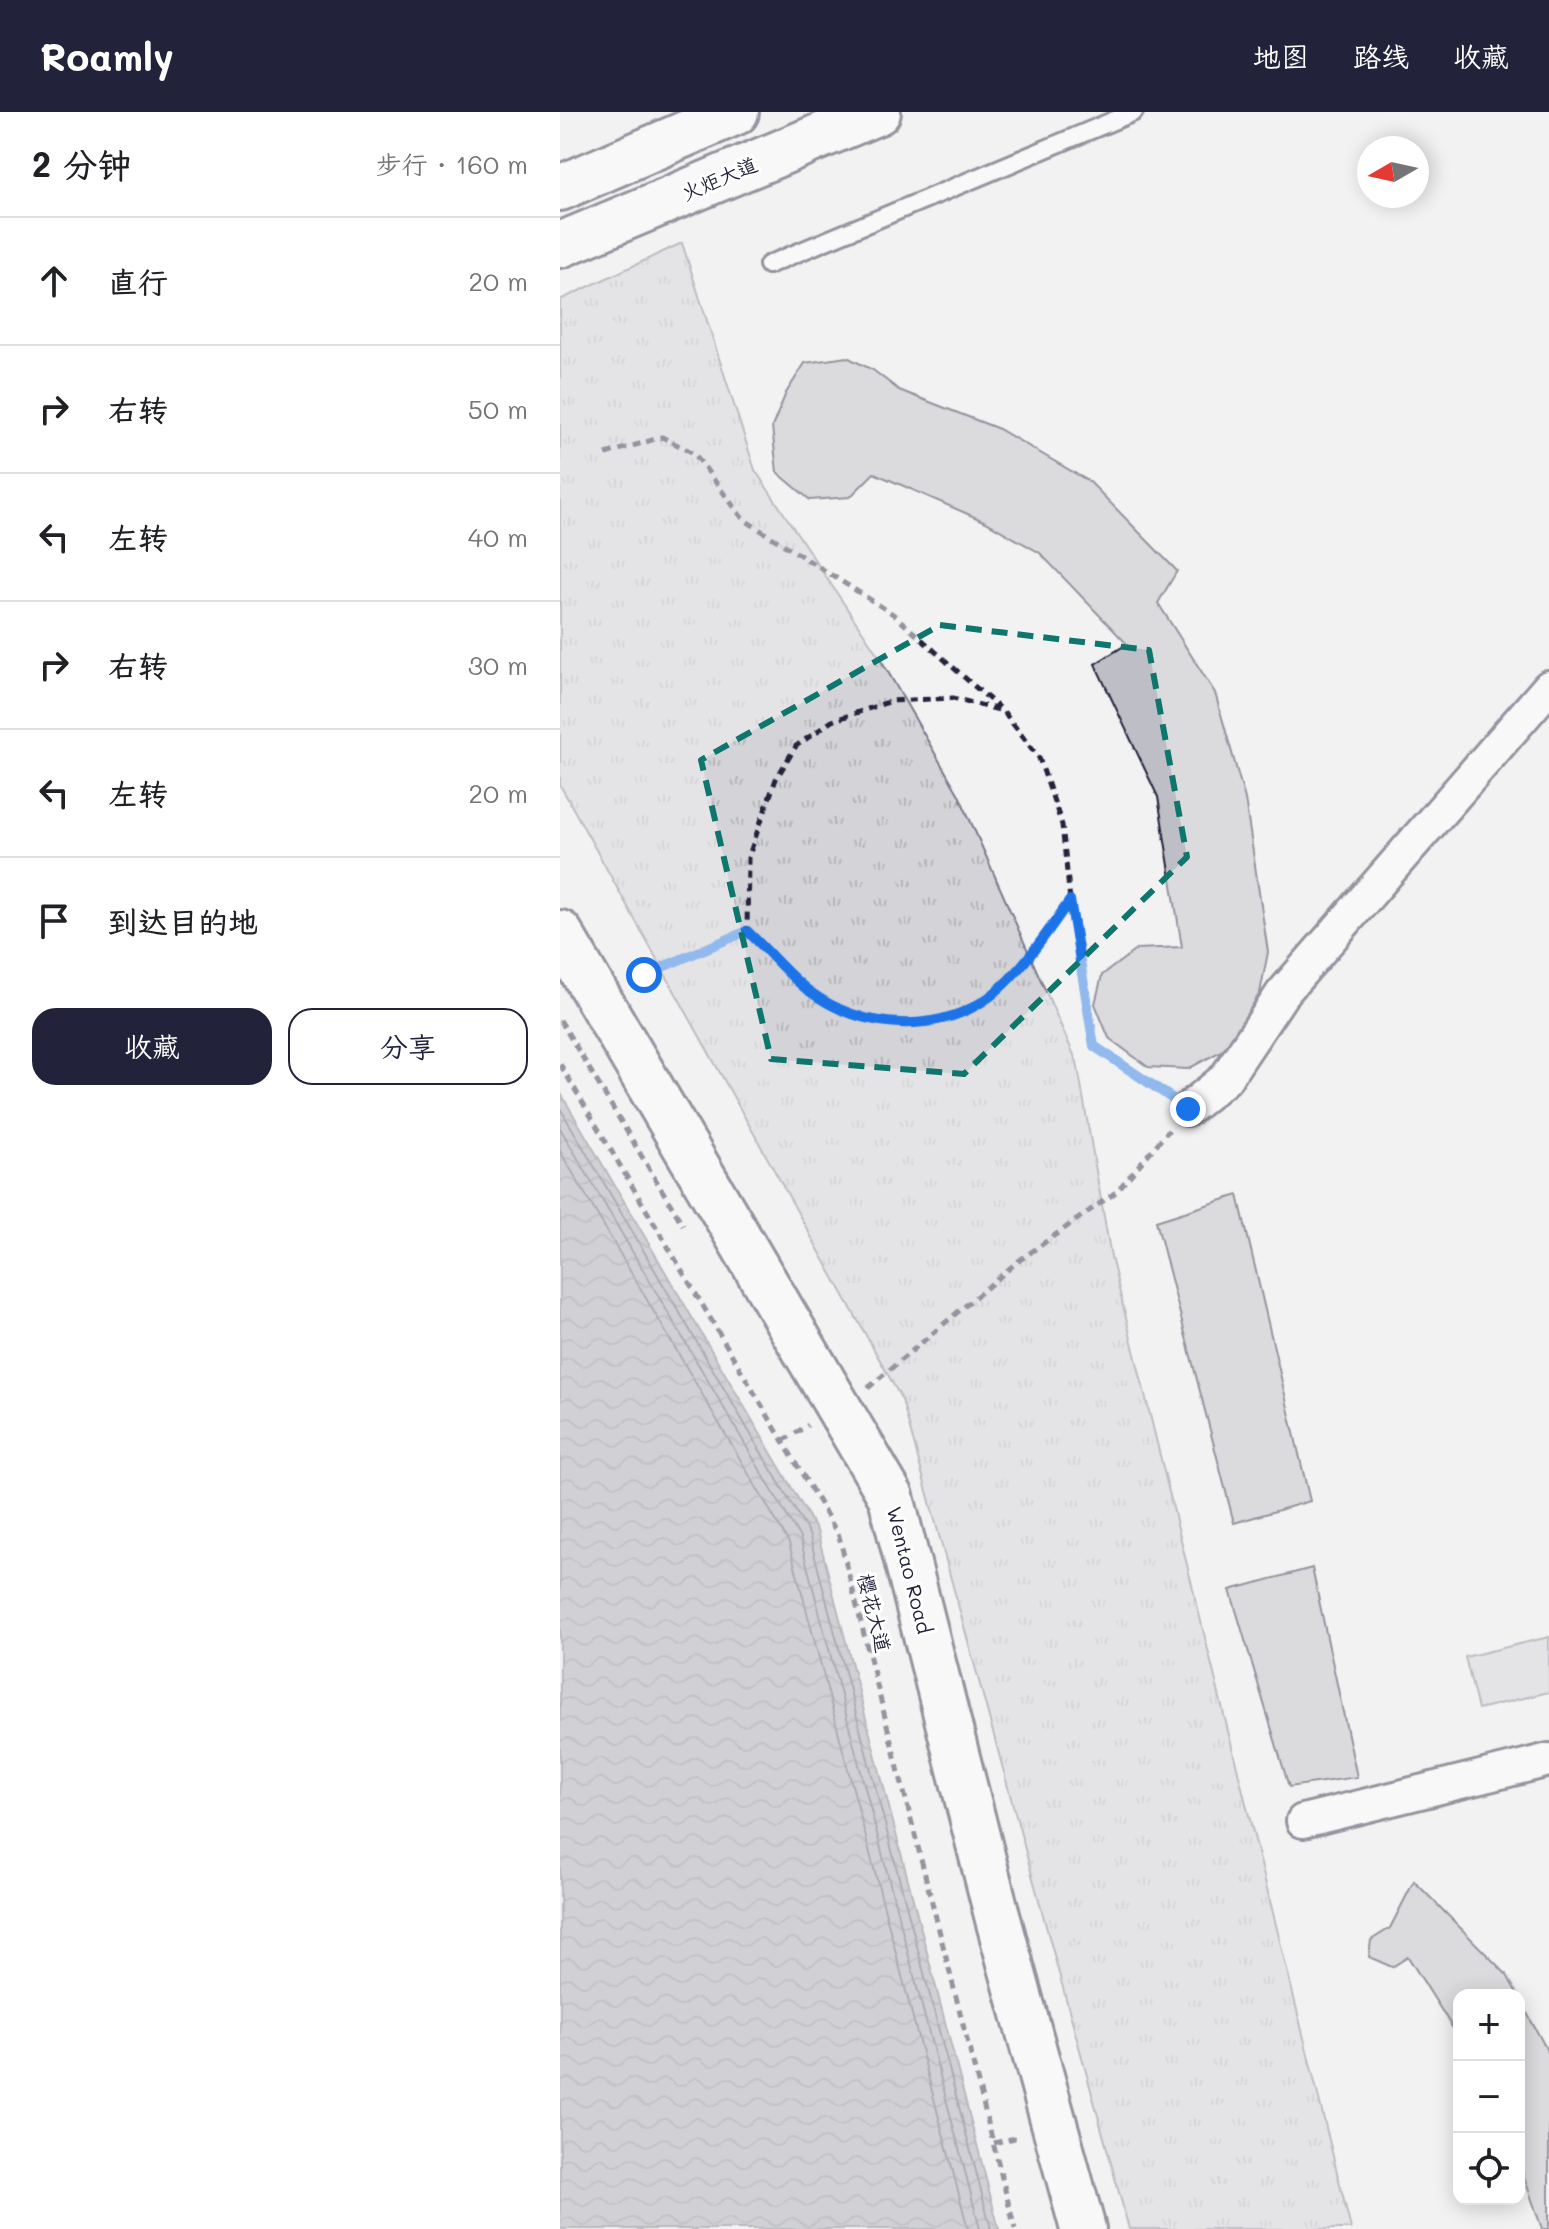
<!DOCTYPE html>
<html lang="zh">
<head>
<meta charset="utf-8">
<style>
	body { margin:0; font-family:Mali,"LXGW WenKai TC",sans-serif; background:#f2f2f2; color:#202124 }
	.controls { position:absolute; right:24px; bottom:24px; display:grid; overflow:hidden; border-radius:16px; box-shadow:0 4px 20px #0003 }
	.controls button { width:72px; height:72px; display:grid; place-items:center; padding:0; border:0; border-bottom:2px solid #e0e0e0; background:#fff; color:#202124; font:40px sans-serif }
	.compass { position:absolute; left:797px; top:24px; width:72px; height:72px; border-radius:50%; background:#fff; box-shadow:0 4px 20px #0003; rotate:261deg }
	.stop { position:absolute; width:24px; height:24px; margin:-18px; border:6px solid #1a73e8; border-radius:50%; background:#fff }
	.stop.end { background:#1a73e8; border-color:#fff; box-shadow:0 2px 8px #0008 }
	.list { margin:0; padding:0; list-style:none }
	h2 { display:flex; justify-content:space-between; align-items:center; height:104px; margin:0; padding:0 32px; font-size:34px }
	h2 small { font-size:26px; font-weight:400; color:#757577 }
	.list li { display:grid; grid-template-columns:52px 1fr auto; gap:24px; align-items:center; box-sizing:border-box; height:128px; padding:0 32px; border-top:2px solid #e0e0e0 }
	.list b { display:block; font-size:30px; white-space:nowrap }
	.list em { font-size:26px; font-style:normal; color:#757577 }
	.actions { display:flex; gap:16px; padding:24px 32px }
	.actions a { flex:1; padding:18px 0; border:2px solid #22223b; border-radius:24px; text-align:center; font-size:28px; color:#22223b }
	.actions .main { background:#22223b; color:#fff }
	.icon { flex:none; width:44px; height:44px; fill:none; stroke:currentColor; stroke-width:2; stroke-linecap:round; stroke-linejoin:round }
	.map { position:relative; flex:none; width:989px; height:2117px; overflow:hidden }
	header { display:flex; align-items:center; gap:48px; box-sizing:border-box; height:112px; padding:0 40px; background:#22223b; color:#fff }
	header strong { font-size:38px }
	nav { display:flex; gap:44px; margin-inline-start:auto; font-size:28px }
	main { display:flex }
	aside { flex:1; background:#fff }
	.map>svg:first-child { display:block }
	.park { fill:url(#park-tufts); stroke:#7a7a8a; stroke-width:2 }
	.garden { fill:#d3d3d8; stroke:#7a7a8a; stroke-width:2 }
	.water { fill:url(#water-waves); stroke:#727282; stroke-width:2 }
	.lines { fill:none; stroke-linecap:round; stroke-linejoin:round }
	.shore { stroke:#58586b; stroke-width:2 }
	.building { fill:#bebec6; stroke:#22223b; stroke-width:2 }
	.service-casing { stroke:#22223b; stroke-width:22 }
	.minor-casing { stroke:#22223b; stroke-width:38 }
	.secondary-casing { stroke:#22223b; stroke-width:50 }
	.primary-casing { stroke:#22223b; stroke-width:50 }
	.path { stroke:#22223b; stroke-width:5; stroke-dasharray:8 6; stroke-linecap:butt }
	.service { stroke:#fff; stroke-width:16 }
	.minor { stroke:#fff; stroke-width:32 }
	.secondary { stroke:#fff; stroke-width:44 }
	.primary { stroke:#fff; stroke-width:44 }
	.route { stroke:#1a73e8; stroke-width:10 }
	.marked { fill:none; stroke:#0f766e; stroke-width:6; stroke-dasharray:16 10; stroke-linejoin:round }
	.labels { text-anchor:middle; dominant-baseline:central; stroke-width:6; stroke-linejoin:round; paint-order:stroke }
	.street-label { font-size:20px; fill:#22223b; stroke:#fff }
</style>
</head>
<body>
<header>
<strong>Roamly</strong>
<nav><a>地图</a><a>路线</a><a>收藏</a></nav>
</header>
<main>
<aside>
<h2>2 分钟<small>步行 · 160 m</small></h2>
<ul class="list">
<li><svg class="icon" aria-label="ahead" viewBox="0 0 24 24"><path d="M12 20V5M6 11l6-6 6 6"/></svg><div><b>直行</b></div><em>20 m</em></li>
<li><svg class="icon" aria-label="right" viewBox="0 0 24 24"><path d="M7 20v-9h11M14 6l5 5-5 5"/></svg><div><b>右转</b></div><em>50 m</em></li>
<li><svg class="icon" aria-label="left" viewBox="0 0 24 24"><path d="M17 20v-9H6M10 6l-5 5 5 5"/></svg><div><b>左转</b></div><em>40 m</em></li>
<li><svg class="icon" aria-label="right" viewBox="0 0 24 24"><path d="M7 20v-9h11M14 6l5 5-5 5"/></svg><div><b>右转</b></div><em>30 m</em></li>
<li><svg class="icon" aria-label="left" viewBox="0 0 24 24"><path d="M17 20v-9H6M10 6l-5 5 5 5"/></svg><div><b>左转</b></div><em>20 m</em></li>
<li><svg class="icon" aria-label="arrive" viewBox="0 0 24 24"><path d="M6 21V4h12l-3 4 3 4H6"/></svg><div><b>到达目的地</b></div></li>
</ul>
<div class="actions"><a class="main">收藏</a><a>分享</a></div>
</aside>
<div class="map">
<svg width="989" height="2117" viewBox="0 0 989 2117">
	<defs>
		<pattern id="park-tufts" width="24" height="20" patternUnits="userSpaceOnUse" patternTransform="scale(2)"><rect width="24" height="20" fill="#d3d3d8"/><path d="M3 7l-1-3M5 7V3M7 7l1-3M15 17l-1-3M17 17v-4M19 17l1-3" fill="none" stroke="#b5b5ba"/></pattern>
		<pattern id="water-waves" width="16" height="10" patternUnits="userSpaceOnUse" patternTransform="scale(2)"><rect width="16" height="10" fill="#a8a8b2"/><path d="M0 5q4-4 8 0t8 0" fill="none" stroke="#888892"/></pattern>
	</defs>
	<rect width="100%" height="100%" fill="#f2f2f3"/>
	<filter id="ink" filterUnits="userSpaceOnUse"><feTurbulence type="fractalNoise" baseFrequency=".0125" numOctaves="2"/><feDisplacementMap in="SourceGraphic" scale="16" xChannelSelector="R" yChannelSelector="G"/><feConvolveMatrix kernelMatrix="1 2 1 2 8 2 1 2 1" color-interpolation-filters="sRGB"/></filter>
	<g filter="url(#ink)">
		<!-- park -->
		<path class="park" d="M122,131l73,227 125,188 79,137 118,267 34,195 240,972h-222l-227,-829 -342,-615v-485z"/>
		<!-- garden -->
		<path class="garden" d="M989,1525v55l-71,17 -13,-52z"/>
		<!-- water -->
		<path class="water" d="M0,980l257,439 182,698h-439z"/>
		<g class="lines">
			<!-- shore -->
			<path class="shore" d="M0,996l249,426 182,695
				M0,1016l240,410 180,691
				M0,1039l229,392 179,686"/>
		</g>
		<!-- building -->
		<path class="building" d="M287,245l26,13 26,20 100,39 91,53 87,89 -19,32 57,90 30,106 23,153 -8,41 -35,56 -37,20 -40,-2 -39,-29 -14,-34 7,-29 35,-26 45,-2 -24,-150 -63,-133 32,-20 -87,-91 -54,-31 -112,-49 -24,24 -40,3 -33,-28 -5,-45 14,-34 19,-30z
			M678,1083l72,306 -76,22 -78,-302z
			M752,1456l45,209 -68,10 -59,-197z
			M854,1769l93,94 11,20h-59v43l-51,-81 -16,10 -23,-10 2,-17 19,-12z
			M959,1886l30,56v175h-7l-23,-67z"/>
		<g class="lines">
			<!-- service casing -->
			<g class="service-casing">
				<path id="service" d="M208,153l366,-153"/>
			</g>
			<!-- minor casing -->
			<g class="minor-casing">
				<path id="minor" d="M628,997l37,-30 57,-85 267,-307
					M743,1709l246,-61"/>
			</g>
			<!-- secondary casing -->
			<g class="secondary-casing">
				<path id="secondary" d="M0,821l331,564 107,422 85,310"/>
			</g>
			<!-- primary casing -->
			<g class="primary-casing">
				<path id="primary" d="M0,76l176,-76
					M0,133l318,-133"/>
			</g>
			<!-- path -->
			<path class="path" d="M46,342l56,-17 32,16 49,66 150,95 106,94
				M510,789l24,145 69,46
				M84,863l103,-44c21,19 40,44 62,60 53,39 129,45 183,4 29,-23 57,-65 78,-95l-8,-75 -23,-67 -36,-47 -50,-13 -62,3 -59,20 -36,25 -20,33 -28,79 -1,73
				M0,908l123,205
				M0,952l279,472 176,693
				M308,1276l149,-126 99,-70 53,-62
				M223,1329l25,-16
				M434,2031l25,-6"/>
			<!-- service -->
			<use href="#service" class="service"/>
			<!-- minor -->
			<use href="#minor" class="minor"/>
			<!-- secondary -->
			<use href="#secondary" class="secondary"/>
			<!-- primary -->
			<use href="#primary" class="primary"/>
		</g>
	</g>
	<g class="lines" filter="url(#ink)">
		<!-- route -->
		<path class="route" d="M84,863l103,-44c21,19 40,44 62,60 53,39 129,45 183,4 29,-23 57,-65 78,-95l24,146 94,63"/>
	</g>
	<!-- marked area -->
	<path d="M0 0H989V2117H0ZM380,513l209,25 38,207 -223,217 -193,-15 -70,-299z" fill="#f2f2f3" fill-opacity=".55" fill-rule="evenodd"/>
	<path class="marked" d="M380,513l209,25 38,207 -223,217 -193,-15 -70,-299z"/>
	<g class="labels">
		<!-- street labels -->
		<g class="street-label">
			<text transform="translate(159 66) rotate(-23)">火炬大道</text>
			<text transform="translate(350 1458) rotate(76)">Wentao Road</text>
			<text transform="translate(315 1501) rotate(76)">樱花大道</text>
		</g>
	</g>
</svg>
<div class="controls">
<button>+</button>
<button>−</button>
<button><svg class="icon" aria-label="locate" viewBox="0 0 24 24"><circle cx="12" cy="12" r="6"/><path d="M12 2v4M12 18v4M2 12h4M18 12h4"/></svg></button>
</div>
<svg class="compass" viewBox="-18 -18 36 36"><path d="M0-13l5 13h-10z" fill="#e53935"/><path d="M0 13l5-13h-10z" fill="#757577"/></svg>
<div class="stop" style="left:84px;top:863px"></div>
<div class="stop end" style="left:628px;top:997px"></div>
</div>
</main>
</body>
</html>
